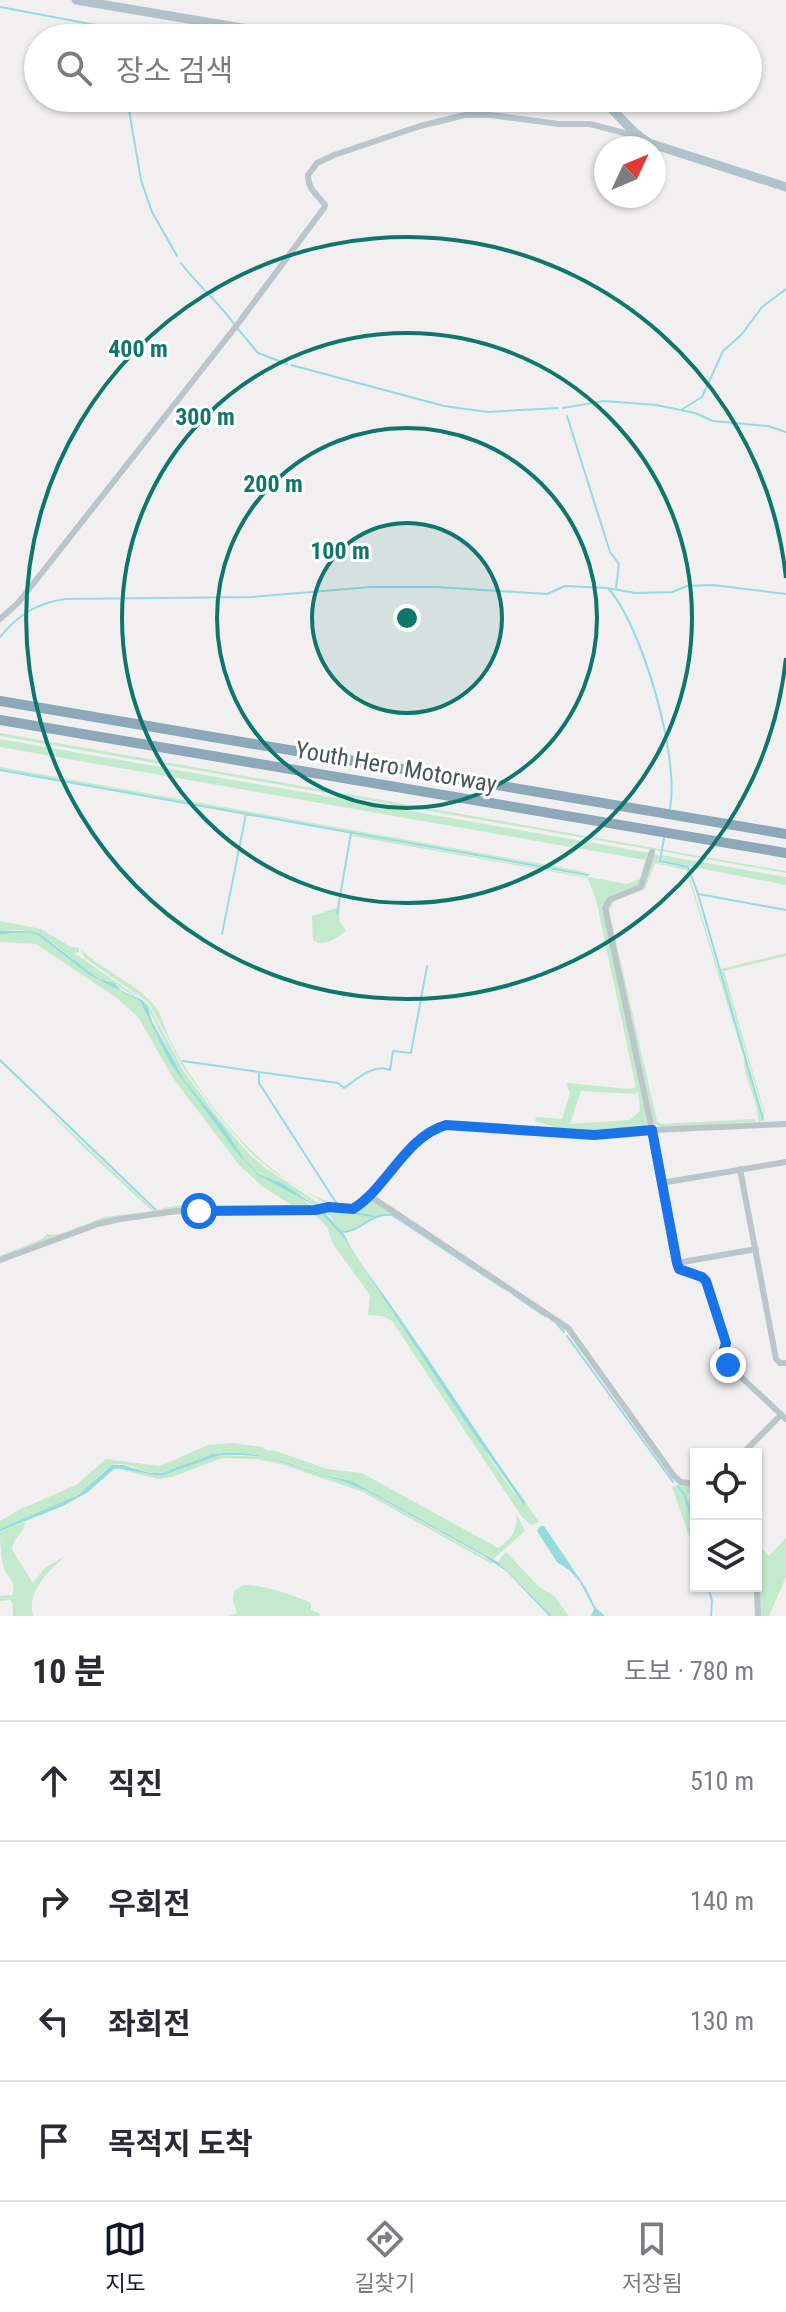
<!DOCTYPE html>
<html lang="ko">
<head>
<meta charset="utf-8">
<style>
	body { margin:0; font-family:"Roboto Condensed","Noto Sans KR",sans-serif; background:#f7f7f7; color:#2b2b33 }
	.controls { position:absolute; right:24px; bottom:24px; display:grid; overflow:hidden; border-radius:0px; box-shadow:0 2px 6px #0004 }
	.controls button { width:72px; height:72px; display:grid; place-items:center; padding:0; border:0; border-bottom:2px solid #e1e1e2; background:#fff; color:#2b2b33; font:40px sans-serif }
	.compass { position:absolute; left:594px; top:136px; width:72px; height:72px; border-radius:50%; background:#fff; box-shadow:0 2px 6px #0004; rotate:46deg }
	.stop { position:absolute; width:24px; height:24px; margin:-18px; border:6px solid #1a73e8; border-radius:50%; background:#fff }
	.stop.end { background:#1a73e8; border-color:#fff; box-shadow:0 2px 8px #0008 }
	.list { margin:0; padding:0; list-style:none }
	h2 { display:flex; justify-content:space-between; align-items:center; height:104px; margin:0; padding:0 32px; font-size:34px }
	h2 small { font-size:26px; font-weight:400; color:#7c7c81 }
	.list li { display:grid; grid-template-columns:52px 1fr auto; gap:24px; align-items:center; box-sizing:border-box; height:120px; padding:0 32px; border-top:2px solid #e1e1e2 }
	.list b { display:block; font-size:30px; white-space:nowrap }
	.list em { font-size:26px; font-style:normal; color:#7c7c81 }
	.icon { flex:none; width:44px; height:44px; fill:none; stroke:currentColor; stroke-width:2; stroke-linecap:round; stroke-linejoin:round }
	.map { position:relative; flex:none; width:786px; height:1616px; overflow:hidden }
	.search { position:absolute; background:#fff; box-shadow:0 2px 6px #0004; left:24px; right:24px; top:24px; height:88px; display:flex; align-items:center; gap:20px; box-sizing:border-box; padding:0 28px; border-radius:44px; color:#7c7c81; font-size:30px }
	.sheet { height:584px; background:#fff }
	nav { display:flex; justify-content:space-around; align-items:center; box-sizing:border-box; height:112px; border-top:2px solid #e1e1e2; background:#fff; font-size:22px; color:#7c7c81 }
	nav a { display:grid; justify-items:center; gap:4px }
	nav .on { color:#111827 }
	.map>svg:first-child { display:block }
	.green { fill:#c3eacc; fill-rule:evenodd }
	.water { fill:#95dce1 }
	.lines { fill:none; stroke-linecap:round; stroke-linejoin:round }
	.stream { stroke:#95dce1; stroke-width:2 }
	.street { stroke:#bcc5ca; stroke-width:6 }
	.primary { stroke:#b2c2ca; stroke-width:9 }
	.highway { stroke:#8da8b8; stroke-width:10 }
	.route { stroke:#1a73e8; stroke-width:10 }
	.ring { fill:none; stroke:#0f766e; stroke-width:4 }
	.labels { text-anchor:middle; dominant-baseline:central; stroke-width:6; stroke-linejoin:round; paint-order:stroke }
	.street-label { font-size:24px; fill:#49555a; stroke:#fff }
	.centre { fill:#0f766e; stroke:#fff; stroke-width:4 }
	.ring-label { font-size:24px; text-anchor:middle; font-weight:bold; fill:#0f766e; stroke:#fff; stroke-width:6; stroke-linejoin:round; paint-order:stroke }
</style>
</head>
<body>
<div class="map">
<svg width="786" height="1616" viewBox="0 0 786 1616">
	<rect width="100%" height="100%" fill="#f1eff0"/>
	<!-- green -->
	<path class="green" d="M0,733l786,138v2l-786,-137z
		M0,739l650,114 -11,32 -32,13 -4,9 45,218c-28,14 -63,4 -93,5l-4,-4 -16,-5 1,-4 26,2 8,-26 -4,-10 64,6 6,-2 -40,-187 -8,-22 -236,-42 1,-2 274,50 13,-5 5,-19 -645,-113zM581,1091l54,3 3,-3 2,20 -10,9 -60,4z
		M0,767l581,104 8,3 -517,-91 -72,-14z
		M652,854l7,1 2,8 26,5 61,198 14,53 1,-8 -42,-142 65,-16v3l-62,15 40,140v10l-93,6 -12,-1 -6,-4 -46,-212 4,-9 34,-16zM655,863l31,7 58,188c-1,22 15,41 14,64l-5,-3 -91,5 -5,-3 -48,-210 5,-10 31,-13z
		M661,855l125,22v8l-123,-24z
		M340,907l-1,13 7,11c-11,8 -22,17 -33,9l-1,-24z
		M0,921l41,8 30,18 8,1v4l-5,1 74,51 35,66 33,45 32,38 16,14 59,39 -6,1c-21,-20 -52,-24 -71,-46 -8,-9 -13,-21 -21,-31 -15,-22 -42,-42 -52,-68 -2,-7 -25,-56 -29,-60 -12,-10 -30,-16 -43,-22 -25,-14 -43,-40 -71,-48 -9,-3 -20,-1 -30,-1z
		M6,932h22l15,6 48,38 49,25 30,62 67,90 21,22 33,16 23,17 -194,9 -120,41v-2l42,-17 5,-5 10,1 48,-18 47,-6 -69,-64 -37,-39 109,103c42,-17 95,7 136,-6l-29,-19 -23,-21 -66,-87 -35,-61 -20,-18 -82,-55 -36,-2v-8z
		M80,948c21,23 54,33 74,57 9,11 11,26 18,39 34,62 103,152 177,162l-26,-4 -51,-31 -22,-19 -33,-38 -33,-45 -35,-66 -64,-45z
		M372,1198l173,115 20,14v4l-12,-11 -161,-105c-22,-3 -31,17 -52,17l-9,-15 -8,-6h31z
		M316,1211l4,1 23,25 117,177 19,24 12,22 21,30 12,14 2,-1 13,19 -8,3 -9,-8 -130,-196 -10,-5 -14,-1 2,-20 -37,-51 -6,-17 -14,-14z
		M233,1443l29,4 6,4 5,-1 54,19 35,4 136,75c14,-10 20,-17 18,-35l9,18 -32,28 -141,-78c-45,-9 -82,-31 -130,-28 -23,1 -42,19 -64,20 -14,1 -28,-11 -41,-9 -15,3 -26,23 -39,30 -23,15 -52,27 -78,35v-8l21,-12 55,-24 30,-26 54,7 48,-21z
		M220,1455l46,2 92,29 135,76 -1,2 -129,-72 -82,-28 -25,-5 -34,-1 -50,19 -14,2 -43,-11 46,8z
		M679,1484l17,2v4l-8,4v3l8,24v35l-24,-69z
		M25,1522c0,11 -13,16 -13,28l21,33 13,-16 18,-10c-17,16 -37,34 -31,59h-20v-12l-3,-4 -10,1v-5l12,-1c6,-16 -6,-16 -9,-30 -2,-11 -3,-21 -3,-34z
		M786,1538v39l-17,39h-9l-3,-71 12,11z
		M506,1552l33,35 15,9 15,20h-17l-54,-54z
		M243,1585c18,-1 52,11 68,18v7l8,3 1,3h-92l9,-3 -4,-12 1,-10z"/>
	<!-- water -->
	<path class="water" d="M0,931h28l12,3 59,45 15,4 6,7 22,10 6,8 4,13 32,59 41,49 19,30 15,15 26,11 32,22 -59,-32 -21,-22 -67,-90 -30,-62 -49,-25 -52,-40 -11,-4 -28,2z
		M323,1211l21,23c13,28 34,52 51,77 45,64 86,129 131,192l-2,2 -64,-91 -117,-177 -23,-25z
		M213,1454c55,-7 89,19 139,27l146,81 54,54h-3l-43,-45 -22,-15 -117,-65 -25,-10 -76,-24 -24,-2h-22l-59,21 -46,-8 -27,24 -25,14 -63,25v-2l78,-34 34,-30h11l27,8h12z
		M540,1526h4l4,6 38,56 9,19 10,9h-14l3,-7 -14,-27 -11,-12 -12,-8 -20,-31z"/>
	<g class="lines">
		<!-- stream -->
		<path class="stream" d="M0,7l96,18 18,13
			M127,98l14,82 11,32 25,44
			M181,263c16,22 38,39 53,61
			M238,329l20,24 29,11
			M291,365l153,41 44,6 70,-4
			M563,408l41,-7 52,4 39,8 18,8 55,5 18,6
			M681,410l21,-13 21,-46 19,-17 20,-27 24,-18
			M567,416l43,136 9,12 -3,24
			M608,588c34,38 72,169 62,220
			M0,637c18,-22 37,-34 65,-38l187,-2 119,-10h65l111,7 18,-8 42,2 28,5 37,-1 15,-6 26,-1 73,9
			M0,770l588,105
			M664,838l-4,23 28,6 10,27 65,225
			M698,894l88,16
			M337,914l14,-81
			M222,934l24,-120
			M0,1060l156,150
			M183,1061l76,11v11l78,121 13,2
			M259,1072l79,11 6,5c13,-9 30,-25 46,-18l3,-19 18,2 16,-87
			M354,1213l18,3
			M340,1232c21,1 30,-20 52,-17l110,72
			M514,1295l31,21
			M557,1324l7,8
			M567,1336l106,146
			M678,1486l6,8 12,34
			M708,1586l4,15 -1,15"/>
		<!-- street -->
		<path class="street" d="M0,619l18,-16 219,-278 87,-117 1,-3c-8,-11 -17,-15 -17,-30l9,-12 17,-8 86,-29 45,-11h25l69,9h31l46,12
			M652,852l-11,35 -32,13 -4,8 47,222 134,-6
			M740,1169l36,190 4,4h6
			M661,1183l16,80 79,-14
			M370,1196l198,132 106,148 7,6 15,2
			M0,1260l98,-36 22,-5 57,-8 138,-1 14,-3 24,2c36,-21 52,-72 93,-84l148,10 58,-5 9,53 125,-21
			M677,1263l2,6 23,8 4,4 20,62 -4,14 6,8 58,54
			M742,1454l39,-39
			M756,1570l2,46"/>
		<!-- primary -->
		<path class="primary" d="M76,0l225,38
			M601,98l32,33 16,12 137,44"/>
		<!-- highway -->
		<path class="highway" d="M0,701l786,133
			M0,720l786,133"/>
	</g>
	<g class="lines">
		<!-- route -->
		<path class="route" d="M199,1211l116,-1 14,-3 24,2c35,-22 52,-72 93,-84l148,10 58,-5 25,133 2,6 23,8 4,4 20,62 -4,14 6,8"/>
	</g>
	<!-- distance rings -->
	<circle cx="407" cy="618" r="95" fill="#0f766e" fill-opacity=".12"/>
	<g class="ring">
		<circle cx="407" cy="618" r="95"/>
		<circle cx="407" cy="618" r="190"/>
		<circle cx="407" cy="618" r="285"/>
		<path d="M786 658A381 381 0 1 1 786 578"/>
	</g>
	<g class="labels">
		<!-- street labels -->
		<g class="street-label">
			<text transform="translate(396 767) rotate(10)">Youth Hero Motorway</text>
		</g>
	</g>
	<circle cx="407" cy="618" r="12" class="centre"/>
	<g class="ring-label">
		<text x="138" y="357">400 m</text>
		<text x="205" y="425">300 m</text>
		<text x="273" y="492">200 m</text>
		<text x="340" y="559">100 m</text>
	</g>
</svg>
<div class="controls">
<button><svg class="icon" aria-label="locate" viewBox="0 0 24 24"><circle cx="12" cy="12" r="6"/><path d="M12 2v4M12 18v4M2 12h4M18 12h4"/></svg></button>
<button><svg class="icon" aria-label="layers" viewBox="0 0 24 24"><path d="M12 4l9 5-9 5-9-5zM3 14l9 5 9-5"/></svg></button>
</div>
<svg class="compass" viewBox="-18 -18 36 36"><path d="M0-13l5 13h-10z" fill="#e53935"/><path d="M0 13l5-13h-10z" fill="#7c7c81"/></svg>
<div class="stop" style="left:199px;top:1211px"></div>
<div class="stop end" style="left:728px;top:1365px"></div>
<div class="search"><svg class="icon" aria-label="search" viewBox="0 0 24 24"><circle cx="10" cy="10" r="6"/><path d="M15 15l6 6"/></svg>장소 검색</div>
</div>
<section class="sheet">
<h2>10 분<small>도보 · 780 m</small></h2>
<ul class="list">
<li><svg class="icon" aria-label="ahead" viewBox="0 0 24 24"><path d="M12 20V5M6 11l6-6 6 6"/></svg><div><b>직진</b></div><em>510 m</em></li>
<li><svg class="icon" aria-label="right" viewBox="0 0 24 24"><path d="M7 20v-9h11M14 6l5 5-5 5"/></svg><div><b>우회전</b></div><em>140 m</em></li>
<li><svg class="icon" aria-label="left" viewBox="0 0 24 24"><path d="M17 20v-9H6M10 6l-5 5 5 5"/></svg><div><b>좌회전</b></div><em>130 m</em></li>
<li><svg class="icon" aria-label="arrive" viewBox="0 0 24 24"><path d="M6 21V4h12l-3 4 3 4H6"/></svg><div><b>목적지 도착</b></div></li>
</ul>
</section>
<nav>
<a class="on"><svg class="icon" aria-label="map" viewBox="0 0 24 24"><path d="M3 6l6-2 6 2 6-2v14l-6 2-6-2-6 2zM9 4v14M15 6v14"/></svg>지도</a>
<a><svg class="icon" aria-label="directions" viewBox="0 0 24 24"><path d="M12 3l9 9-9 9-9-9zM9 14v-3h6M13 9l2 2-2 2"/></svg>길찾기</a>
<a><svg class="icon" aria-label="saved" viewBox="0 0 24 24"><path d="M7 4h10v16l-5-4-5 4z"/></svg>저장됨</a>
</nav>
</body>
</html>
